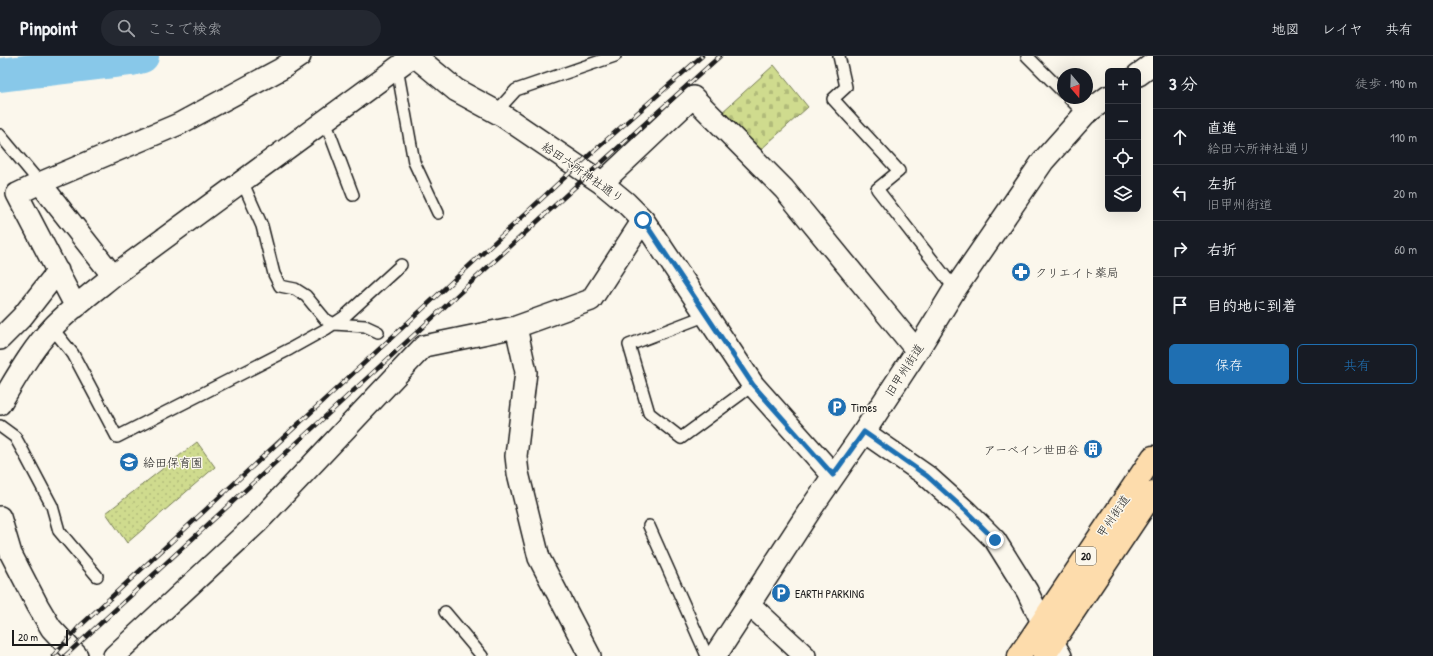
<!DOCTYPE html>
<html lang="ja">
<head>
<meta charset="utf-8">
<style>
	body { margin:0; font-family:"Patrick Hand","Klee One",sans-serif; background:#242831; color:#f1f3f6 }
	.controls { position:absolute; right:12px; top:12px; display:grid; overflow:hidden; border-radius:6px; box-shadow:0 4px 16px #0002 }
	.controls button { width:36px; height:36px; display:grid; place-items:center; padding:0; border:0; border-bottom:1px solid #363941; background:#171b24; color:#f1f3f6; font:20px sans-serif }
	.compass { position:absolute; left:1057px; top:12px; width:36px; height:36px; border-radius:50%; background:#171b24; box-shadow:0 4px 16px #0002; rotate:161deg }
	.scale { position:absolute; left:12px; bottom:10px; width:56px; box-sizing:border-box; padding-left:4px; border:2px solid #1c1c1c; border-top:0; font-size:11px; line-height:14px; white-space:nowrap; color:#1c1c1c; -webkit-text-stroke:3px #fbf7ec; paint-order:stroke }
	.stop { position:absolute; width:12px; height:12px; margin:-9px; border:3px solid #1f6fb2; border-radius:50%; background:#fff }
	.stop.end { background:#1f6fb2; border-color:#fff; box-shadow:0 1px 4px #0008 }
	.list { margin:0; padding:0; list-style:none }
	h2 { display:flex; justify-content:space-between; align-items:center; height:52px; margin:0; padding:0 16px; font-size:17px }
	h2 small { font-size:13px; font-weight:400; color:#9ea1a6 }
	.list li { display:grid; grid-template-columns:26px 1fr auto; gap:12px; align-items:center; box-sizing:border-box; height:56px; padding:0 16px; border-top:1px solid #363941 }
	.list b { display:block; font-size:15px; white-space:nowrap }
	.list p { margin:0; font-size:13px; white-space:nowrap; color:#9ea1a6 }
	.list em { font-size:13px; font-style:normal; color:#9ea1a6 }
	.actions { display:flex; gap:8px; padding:12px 16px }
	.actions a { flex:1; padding:9px 0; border:1px solid #1f6fb2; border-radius:6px; text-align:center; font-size:14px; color:#1f6fb2 }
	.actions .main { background:#1f6fb2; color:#fff }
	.icon { flex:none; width:22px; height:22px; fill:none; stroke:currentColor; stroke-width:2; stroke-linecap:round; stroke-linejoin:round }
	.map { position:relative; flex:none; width:1153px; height:600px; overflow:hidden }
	header { display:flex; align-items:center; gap:24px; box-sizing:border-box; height:56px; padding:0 20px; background:#171b24; border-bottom:1px solid #363941 }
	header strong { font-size:19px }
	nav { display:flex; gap:22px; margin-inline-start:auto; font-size:14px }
	.search { width:280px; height:36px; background:#242831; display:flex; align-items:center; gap:10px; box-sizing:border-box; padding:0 14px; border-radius:22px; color:#9ea1a6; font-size:15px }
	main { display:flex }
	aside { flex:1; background:#171b24 }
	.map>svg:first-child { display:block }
	.grass { fill:url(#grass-dots); stroke:#767c55 }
	.cemetery { fill:url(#cemetery-stones); stroke:#767c55 }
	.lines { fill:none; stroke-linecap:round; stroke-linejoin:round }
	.river { stroke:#88c8e9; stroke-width:34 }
	.lane-casing { stroke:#1c1c1c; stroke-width:14 }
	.street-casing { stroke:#1c1c1c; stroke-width:24 }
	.secondary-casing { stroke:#1c1c1c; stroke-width:25 }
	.highway-casing { stroke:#1c1c1c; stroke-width:25 }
	.lane { stroke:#fbf7ec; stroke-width:11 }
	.street { stroke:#fbf7ec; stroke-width:21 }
	.secondary { stroke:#fbf7ec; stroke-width:22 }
	.highway { stroke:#fddcac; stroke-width:22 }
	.rail-casing { stroke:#1c1c1c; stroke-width:4.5 }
	.rail { stroke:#fbf7ec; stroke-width:3; stroke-dasharray:9; stroke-linecap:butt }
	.route { stroke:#1f6fb2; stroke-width:5 }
	.labels { text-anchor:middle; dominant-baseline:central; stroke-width:3; stroke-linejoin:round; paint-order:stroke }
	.shield { fill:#fbf7ec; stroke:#5f5e5a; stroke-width:1 }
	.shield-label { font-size:11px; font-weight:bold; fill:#1c1c1c }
	.street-label { font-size:12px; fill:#1c1c1c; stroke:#fbf7ec }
	.poi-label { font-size:12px; fill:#1c1c1c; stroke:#fbf7ec; text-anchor:start }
</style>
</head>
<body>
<header>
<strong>Pinpoint</strong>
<div class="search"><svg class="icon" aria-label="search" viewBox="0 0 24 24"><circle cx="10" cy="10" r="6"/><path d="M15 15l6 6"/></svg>ここで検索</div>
<nav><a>地図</a><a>レイヤ</a><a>共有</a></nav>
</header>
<main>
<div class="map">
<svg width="1153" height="600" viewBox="0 0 1153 600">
	<defs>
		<pattern id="grass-dots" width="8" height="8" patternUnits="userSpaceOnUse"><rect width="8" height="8" fill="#cfdb8e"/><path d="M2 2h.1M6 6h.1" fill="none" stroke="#b1bb7a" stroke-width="1.8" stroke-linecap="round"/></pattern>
		<pattern id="cemetery-stones" width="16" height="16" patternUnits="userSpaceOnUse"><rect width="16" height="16" fill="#cfdb8e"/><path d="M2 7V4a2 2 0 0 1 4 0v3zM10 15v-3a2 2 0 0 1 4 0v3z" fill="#b1bb7a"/></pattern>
	</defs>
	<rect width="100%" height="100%" fill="#fbf7ec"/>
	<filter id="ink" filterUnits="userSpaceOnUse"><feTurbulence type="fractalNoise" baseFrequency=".025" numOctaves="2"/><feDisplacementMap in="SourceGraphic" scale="8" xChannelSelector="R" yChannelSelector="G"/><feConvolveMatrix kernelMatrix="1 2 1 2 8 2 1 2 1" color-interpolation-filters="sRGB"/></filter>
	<g filter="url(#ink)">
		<!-- grass -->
		<path class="grass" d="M197,386l18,25 -88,76 -21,-30z"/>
		<!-- cemetery -->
		<path class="cemetery" d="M774,9l34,42 -50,45 -37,-39z"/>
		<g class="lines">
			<!-- river -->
			<path class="river" d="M0,19l131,-16 11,-3"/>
			<!-- lane casing -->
			<g class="lane-casing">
				<path id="lane" d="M839,0l7,31 -13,12 66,72 -22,18 78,100
					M1027,0l36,36
					M397,12l17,94 24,51
					M1069,42l16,16
					M496,56l20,-22 99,-34
					M325,65l28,74
					M0,79l40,48
					M242,125l20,45 12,48 6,12 15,3 11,7 19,23 9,5 31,2 13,6
					M707,259l-78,30 20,68 32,25 72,-53
					M52,272l21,26 44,83 173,-88 36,-20 18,-12 57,-52
					M0,370l15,11 9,16 28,53 7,25 38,45
					M649,470l58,130
					M445,556l37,44"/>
			</g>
			<!-- street casing -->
			<g class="street-casing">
				<path id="street" d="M40,127l73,93
					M602,127l91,-86 91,92 133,162
					M76,251l-59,-113 23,-11 139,-59 102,-55 19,-13
					M516,271l10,45 -10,84 2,17 21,85 51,98
					M0,283l22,-22 36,-46
					M0,348c16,-26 31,-54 52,-76 17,-18 41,-36 61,-52l300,-220
					M864,376l63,44 39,35 29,29 32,51 15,31 19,34
					M0,461l11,37 27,52 13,22 26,28
					M749,548l56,52
					M114,600l143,-133 167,-177 92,-19 75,-27 52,-80"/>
			</g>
			<!-- secondary casing -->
			<g class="secondary-casing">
				<path id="secondary" d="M415,0l41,34 46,25 100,68 24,20 17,17 110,165 80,90
					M1138,19l15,-11
					M715,600l97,-149 52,-75 53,-81 38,-62 88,-128 42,-47 23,-17"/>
			</g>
			<!-- highway casing -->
			<g class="highway-casing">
				<path id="highway" d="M1019,600l134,-199
					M1044,600l109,-163"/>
			</g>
			<!-- lane -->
			<use href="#lane" class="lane"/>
			<!-- street -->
			<use href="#street" class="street"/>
			<!-- secondary -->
			<use href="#secondary" class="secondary"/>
			<!-- highway -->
			<use href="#highway" class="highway"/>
			<!-- rail casing -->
			<g class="rail-casing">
				<path id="rail" d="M53,600l26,-29 498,-461 125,-110
					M65,600l524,-482 131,-118"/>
			</g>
			<!-- rail -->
			<use href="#rail" class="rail"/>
		</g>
	</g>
	<g class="lines" filter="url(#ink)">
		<!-- route -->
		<path class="route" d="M643,164l110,165 80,90 31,-43 63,44 39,35 29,29"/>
	</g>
	<!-- icons -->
	<defs>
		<g id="pharmacy-disc" transform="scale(1)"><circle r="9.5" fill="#1f6fb2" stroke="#fbf7ec"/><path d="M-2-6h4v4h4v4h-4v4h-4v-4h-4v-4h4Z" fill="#fff"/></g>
		<g id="parking-disc" transform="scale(1)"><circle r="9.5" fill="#1f6fb2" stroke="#fbf7ec"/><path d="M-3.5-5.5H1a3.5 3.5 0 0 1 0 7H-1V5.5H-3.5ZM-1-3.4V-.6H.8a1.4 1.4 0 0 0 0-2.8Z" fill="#fff"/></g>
		<g id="building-disc" transform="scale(1)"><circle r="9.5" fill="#1f6fb2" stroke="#fbf7ec"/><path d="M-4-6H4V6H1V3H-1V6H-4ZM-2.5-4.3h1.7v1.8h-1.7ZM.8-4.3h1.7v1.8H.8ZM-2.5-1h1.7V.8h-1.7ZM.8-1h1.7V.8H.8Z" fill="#fff"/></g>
		<g id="school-disc" transform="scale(1)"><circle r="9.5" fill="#1f6fb2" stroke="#fbf7ec"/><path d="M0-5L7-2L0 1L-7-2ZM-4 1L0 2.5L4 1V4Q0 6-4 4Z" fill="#fff"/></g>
	</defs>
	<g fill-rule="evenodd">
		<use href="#pharmacy-disc" x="1021" y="216"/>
		<use href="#parking-disc" x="837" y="351"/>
		<use href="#building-disc" x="1093" y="393"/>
		<use href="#school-disc" x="129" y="406"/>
		<use href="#parking-disc" x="781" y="537"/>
	</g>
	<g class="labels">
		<!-- shield labels -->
		<rect class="shield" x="1076" y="491" width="20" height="18" rx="3"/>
		<g class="shield-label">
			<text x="1086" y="500">20</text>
		</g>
		<!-- street labels -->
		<g class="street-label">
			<text transform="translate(583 116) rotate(35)">給田六所神社通り</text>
			<text transform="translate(904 314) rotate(-57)">旧甲州街道</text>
			<text transform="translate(1113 460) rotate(-56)">甲州街道</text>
		</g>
		<!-- poi labels -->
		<g class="poi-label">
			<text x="1035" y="216">クリエイト薬局</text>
			<text x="851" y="351">Times</text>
			<text x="1079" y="393" text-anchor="end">アーベイン世田谷</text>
			<text x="143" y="406">給田保育園</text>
			<text x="795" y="537">EARTH PARKING</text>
		</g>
	</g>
</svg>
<div class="controls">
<button>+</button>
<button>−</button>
<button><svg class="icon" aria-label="locate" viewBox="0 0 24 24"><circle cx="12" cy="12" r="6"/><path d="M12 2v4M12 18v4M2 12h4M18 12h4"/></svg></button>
<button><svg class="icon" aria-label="layers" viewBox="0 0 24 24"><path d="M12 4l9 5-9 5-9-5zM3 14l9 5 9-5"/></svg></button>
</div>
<svg class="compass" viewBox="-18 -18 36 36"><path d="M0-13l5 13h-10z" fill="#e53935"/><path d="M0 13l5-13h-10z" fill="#9ea1a6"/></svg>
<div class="scale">20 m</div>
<div class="stop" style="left:643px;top:164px"></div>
<div class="stop end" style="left:995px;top:484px"></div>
</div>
<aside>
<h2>3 分<small>徒歩 · 190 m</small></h2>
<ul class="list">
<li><svg class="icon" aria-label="ahead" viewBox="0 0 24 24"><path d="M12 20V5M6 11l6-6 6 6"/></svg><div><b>直進</b><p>給田六所神社通り</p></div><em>110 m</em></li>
<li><svg class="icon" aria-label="left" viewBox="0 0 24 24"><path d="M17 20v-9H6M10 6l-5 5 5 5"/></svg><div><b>左折</b><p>旧甲州街道</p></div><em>20 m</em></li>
<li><svg class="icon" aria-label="right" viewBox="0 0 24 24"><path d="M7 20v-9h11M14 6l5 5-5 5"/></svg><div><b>右折</b></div><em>60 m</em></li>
<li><svg class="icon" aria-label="arrive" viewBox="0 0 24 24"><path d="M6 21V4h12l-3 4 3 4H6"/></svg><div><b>目的地に到着</b></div></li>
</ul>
<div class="actions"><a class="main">保存</a><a>共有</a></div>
</aside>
</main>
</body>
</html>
